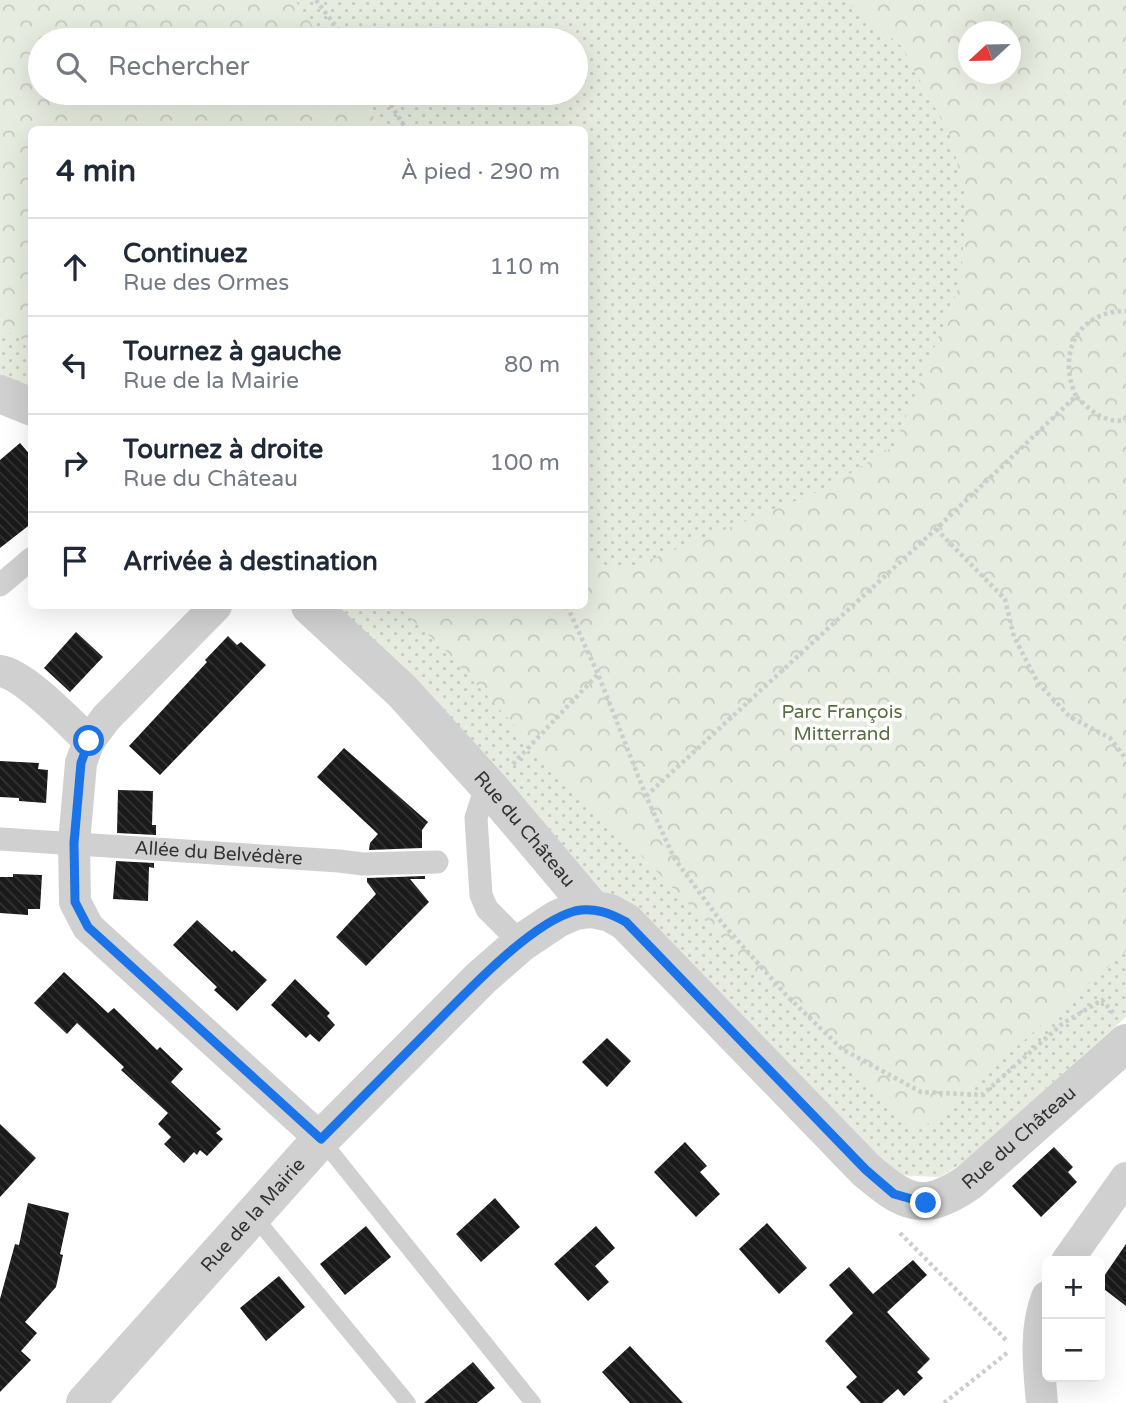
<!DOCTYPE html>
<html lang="fr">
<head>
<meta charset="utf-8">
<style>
	body { margin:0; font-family:"Varela Round",sans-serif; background:#f6f6f7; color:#1f2937 }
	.controls { position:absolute; right:21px; bottom:21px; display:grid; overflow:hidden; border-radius:10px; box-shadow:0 7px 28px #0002 }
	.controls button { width:63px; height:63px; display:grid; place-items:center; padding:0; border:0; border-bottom:2px solid #e0e1e3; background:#fff; color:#1f2937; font:35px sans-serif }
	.compass { position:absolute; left:958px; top:21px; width:63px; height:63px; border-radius:50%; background:#fff; box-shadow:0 7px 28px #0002; rotate:248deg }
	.stop { position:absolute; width:21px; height:21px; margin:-16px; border:5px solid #1a73e8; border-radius:50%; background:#fff }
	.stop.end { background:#1a73e8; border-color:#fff; box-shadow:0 2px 7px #0008 }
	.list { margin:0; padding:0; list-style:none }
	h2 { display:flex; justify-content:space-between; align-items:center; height:91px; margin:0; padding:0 28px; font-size:30px }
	h2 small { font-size:23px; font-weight:400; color:#747a83 }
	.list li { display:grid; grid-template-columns:46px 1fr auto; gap:21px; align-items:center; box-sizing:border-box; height:98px; padding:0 28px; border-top:2px solid #e0e1e3 }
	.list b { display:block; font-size:26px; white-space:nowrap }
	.list p { margin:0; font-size:23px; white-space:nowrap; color:#747a83 }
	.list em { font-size:23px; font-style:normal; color:#747a83 }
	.icon { flex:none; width:38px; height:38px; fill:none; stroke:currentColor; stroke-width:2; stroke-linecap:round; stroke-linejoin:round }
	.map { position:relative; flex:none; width:1126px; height:1403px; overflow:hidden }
	.search { position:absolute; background:#fff; box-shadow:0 7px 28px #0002; left:28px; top:28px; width:560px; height:77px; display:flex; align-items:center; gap:18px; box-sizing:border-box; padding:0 24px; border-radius:38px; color:#747a83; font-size:26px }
	.panel { position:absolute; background:#fff; box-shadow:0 7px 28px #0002; left:28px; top:126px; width:560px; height:483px; border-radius:10px }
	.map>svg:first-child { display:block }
	.grass { fill:url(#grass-dots); fill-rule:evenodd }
	.forest { fill:url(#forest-crowns); fill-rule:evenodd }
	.building { fill:url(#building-back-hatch) }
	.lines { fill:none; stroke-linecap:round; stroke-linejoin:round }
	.path { stroke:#cdcdcd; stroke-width:4.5; stroke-dasharray:3.5 3.5; stroke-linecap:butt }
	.service { stroke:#d0d0d0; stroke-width:16 }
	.pedestrian { stroke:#d0d0d0; stroke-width:23 }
	.minor { stroke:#d0d0d0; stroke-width:32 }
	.tertiary { stroke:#d0d0d0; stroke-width:38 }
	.route { stroke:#1a73e8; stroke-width:9 }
	.labels { text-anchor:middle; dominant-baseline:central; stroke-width:7; stroke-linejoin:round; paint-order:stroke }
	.park-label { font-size:19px; fill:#56703f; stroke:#fff }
	.street-label { font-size:19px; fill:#333; stroke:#fff }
</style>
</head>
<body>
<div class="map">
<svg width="1126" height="1403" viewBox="0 0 1126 1403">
	<defs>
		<pattern id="grass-dots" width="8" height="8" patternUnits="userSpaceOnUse" patternTransform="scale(1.75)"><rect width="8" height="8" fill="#e6ecdf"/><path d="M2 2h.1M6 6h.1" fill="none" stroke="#c6cbc0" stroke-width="1.8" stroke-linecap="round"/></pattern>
		<pattern id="forest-crowns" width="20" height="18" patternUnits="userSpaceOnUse" patternTransform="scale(1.75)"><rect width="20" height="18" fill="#e6ecdf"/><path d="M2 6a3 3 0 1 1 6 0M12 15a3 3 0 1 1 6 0" fill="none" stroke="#c6cbc0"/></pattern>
		<pattern id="building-back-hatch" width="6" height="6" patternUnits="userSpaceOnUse" patternTransform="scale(1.75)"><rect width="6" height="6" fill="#1a1a1a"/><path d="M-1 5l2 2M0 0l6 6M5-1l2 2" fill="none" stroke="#333"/></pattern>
	</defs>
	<rect width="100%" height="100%" fill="#fff"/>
	<!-- grass -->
	<path class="grass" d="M0,0h1126v1017l-164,146 -22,14 -47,-2 -276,-268 -294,-301h261v-476h-552l-1,268 -31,-14zM968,32h42v42h-42zM40,40h536v53h-536z"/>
	<!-- forest -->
	<path class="forest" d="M0,0h295l27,40h-282v53h317l25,36 -350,1 -1,213 -31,-14z
		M845,0h281v951l-196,172 -11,6 -11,-2 -373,-379 -91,-99 -47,-43h187l1,-45 42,8 198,-80 69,-43 67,-164 5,-82 -15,-63 -50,-91zM968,32h42v42h-42z"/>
	<!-- building -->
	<path class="building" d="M20,443l12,14v66l-32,25v-88z
		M76,632l27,25 -33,35 -26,-24z
		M228,636l9,9 4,-3 25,23 -106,110 -31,-29 78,-84 -2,-2z
		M344,748l84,74 -6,8v18l-53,2 1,-7 8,-9 -61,-57z
		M0,761l39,2 -1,6 10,1 -2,33 -27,-2v-3l-19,-1z
		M118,790l35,1 -1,34h4v10l-39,-2z
		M116,861l38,2v5l-5,-1 -1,34 -35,-2z
		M13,874l29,1 -2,34h-12v6l-28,-2v-36h13z
		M425,876v3h-15l19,23 -63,64 -30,-29 40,-43 -9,-12v-4z
		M197,920l35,32 2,-2 33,30 -30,31 -23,-21 3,-3 -44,-42z
		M64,972l44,41 6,-5 43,42 3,-3 23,22 -12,13 50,47 -5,4 7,6 -16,17 -7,-6 -3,5 -3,-3 -10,11 -20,-19 7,-7 -13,-13 10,-11 -47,-43 3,-3 -47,-44 -10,11 -33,-31z
		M295,979l35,34 -3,3 8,9 -16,17 -9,-8 -4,4 -35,-33z
		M607,1038l24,23 -24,26 -25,-25z
		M0,1124l36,34 -36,39z
		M685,1142l22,24 -7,6 20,22 -24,23 -42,-45z
		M1054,1147l19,20 -5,5 9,10 -36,35 -29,-31z
		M495,1198l25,29 -39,35 -25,-28z
		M28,1203l41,10 -9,41 3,1 -7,32 -31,35 12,11 -16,18 10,9 -31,32v-93l15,-55 4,1z
		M767,1223l40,45 -28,26 -40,-45z
		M366,1226l25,31 -46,38 -25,-31z
		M596,1226l19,22 -20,18 14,16 -21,19 -34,-37z
		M1126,1244v62l-26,-20v-4z
		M913,1260l14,15 -40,37 43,47 -13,13 6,6 -19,18 -6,-7 -16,14h-21l-15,-16 11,-10 -32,-36 28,-28 -24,-28 20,-18 24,27z
		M279,1276l26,31 -39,34 -26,-33z
		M630,1346l53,57h-53l-28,-31z
		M473,1362l22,26 -18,15h-53z"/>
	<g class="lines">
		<!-- path -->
		<path class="path" d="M316,0l30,40
			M383,93l24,37
			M1076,396c-19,-42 1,-85 50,-85
			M936,529l69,70 9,38 24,46 32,34 40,21 16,21
			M567,606l31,68 48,122 28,62 48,65 66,74 54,52 79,43 61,3 80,-71 40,-24 12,14
			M513,764l85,-90
			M646,796l290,-267 140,-133c14,14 28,28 50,24
			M900,1233l107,108
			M944,1403l63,-50"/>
		<!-- service -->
		<path class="service" d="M321,1139l212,264
			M253,1215l155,188"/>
		<!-- pedestrian -->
		<g class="pedestrian">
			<path d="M0,585l32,-27"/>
			<path d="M490,788l-8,11 -6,19 5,77 6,14 34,34"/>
			<path id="s1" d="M0,839l339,22 24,3 74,-2"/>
		</g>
		<!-- minor -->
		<path class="minor" d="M216,606l-110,112 -17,23 -8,22 -7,80 1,59 13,25 233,212
			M0,671c24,3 70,52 89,70
			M1067,1261l59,-83
			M1042,1403c-3,-34 -8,-73 5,-106"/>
		<!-- tertiary -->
		<g class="tertiary">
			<path d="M0,394l32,13"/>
			<path id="s2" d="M310,606l92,85 88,97 102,121 18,4 16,9 240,248c39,33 57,44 103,12l157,-139"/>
			<path id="s3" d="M85,1403l236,-264 160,-161 40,-35 36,-24 18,-8 17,-2"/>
		</g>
	</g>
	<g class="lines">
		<!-- route -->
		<path class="route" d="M89,741l-8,22 -7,80 1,59 13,25 233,212c37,-37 73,-74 110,-111 33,-33 99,-105 144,-117 19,-4 35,2 51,11l240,248 28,24 32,9"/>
	</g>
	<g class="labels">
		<!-- park labels -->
		<g class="park-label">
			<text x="842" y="712">Parc François<tspan x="842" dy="22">Mitterrand</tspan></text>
		</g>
		<!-- street labels -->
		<g class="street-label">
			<text stroke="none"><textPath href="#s2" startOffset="310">Rue du Château</textPath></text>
			<text stroke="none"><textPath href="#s1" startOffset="219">Allée du Belvédère</textPath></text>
			<text stroke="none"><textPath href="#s2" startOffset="980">Rue du Château</textPath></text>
			<text stroke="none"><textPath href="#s3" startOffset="252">Rue de la Mairie</textPath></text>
		</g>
	</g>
</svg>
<div class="controls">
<button>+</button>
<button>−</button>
</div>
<svg class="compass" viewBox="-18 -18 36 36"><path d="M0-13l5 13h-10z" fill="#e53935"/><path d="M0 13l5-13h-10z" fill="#747a83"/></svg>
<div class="stop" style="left:89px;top:741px"></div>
<div class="stop end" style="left:926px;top:1203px"></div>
<div class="search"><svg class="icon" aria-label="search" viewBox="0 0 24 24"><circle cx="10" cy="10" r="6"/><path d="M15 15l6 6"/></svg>Rechercher</div>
<section class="panel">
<h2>4 min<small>À pied · 290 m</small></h2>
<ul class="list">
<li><svg class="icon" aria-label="ahead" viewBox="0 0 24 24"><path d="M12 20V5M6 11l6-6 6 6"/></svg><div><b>Continuez</b><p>Rue des Ormes</p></div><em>110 m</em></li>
<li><svg class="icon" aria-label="left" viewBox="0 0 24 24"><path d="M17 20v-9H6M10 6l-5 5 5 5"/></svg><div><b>Tournez à gauche</b><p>Rue de la Mairie</p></div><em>80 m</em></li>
<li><svg class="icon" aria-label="right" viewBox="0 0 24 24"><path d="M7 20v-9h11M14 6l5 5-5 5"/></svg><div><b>Tournez à droite</b><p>Rue du Château</p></div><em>100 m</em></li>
<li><svg class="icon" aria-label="arrive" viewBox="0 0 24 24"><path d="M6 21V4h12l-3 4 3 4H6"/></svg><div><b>Arrivée à destination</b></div></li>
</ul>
</section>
</div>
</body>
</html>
